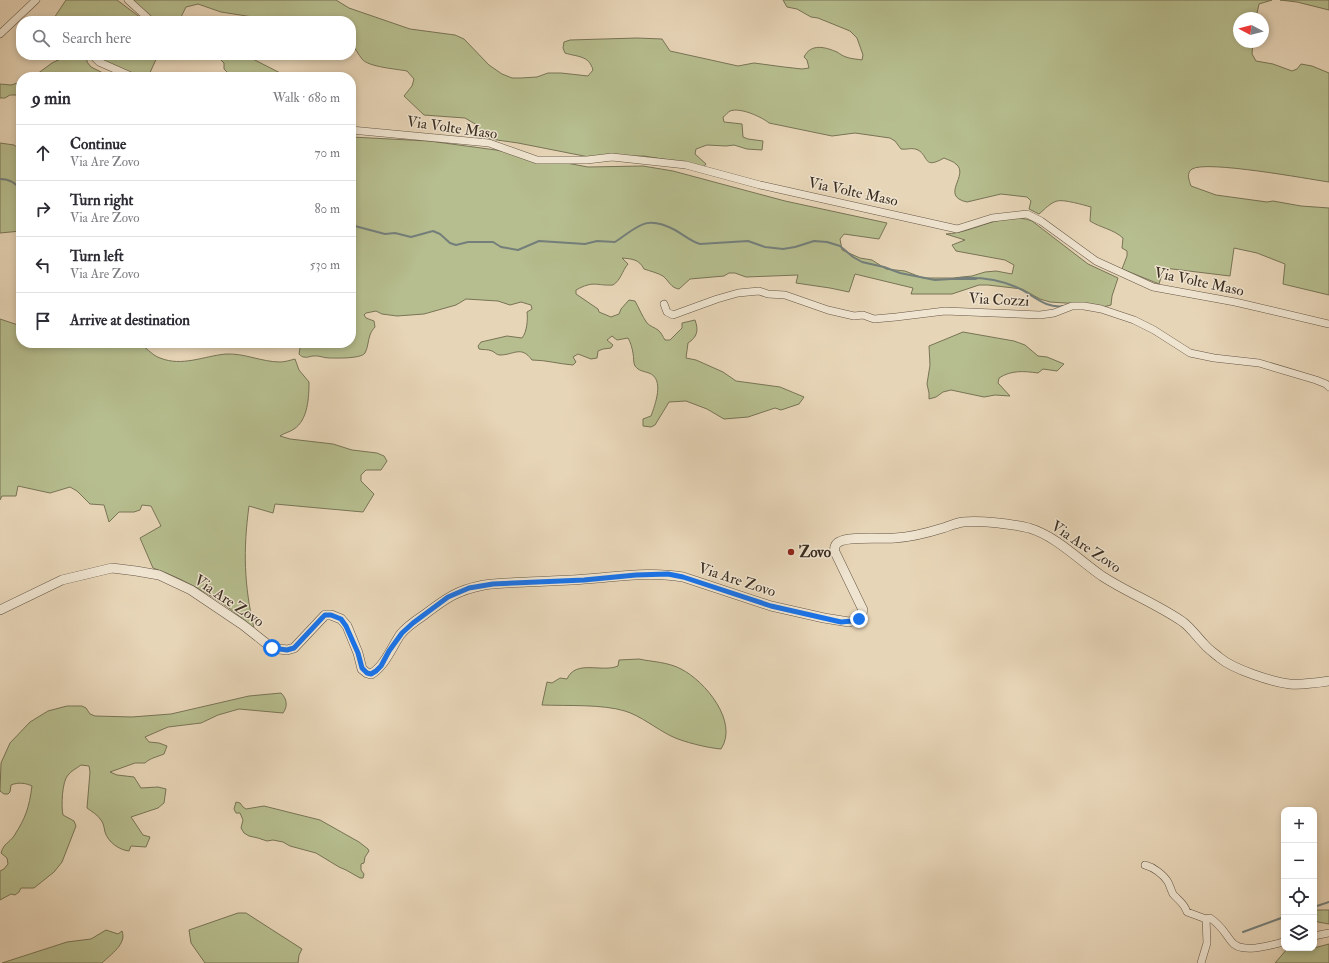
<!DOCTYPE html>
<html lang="en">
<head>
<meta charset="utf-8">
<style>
	body { margin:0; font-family:"IM FELL Double Pica",serif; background:#f2f2f3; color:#2b2b33 }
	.controls { position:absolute; right:12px; bottom:12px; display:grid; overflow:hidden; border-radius:8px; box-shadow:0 2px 6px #0003 }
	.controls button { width:36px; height:36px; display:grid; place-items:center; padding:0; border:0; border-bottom:1px solid #e1e1e2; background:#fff; color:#2b2b33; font:20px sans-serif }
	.compass { position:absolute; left:1233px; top:12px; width:36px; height:36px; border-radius:50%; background:#fff; box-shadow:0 2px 6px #0003; rotate:277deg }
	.stop { position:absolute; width:12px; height:12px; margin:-9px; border:3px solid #1a73e8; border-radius:50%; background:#fff }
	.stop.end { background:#1a73e8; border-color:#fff; box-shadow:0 1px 4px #0008 }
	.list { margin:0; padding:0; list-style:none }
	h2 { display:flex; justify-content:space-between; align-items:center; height:52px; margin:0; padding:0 16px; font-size:17px }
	h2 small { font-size:13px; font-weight:400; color:#7c7c81 }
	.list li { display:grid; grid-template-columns:26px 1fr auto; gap:12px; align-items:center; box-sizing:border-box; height:56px; padding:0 16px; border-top:1px solid #e1e1e2 }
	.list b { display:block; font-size:15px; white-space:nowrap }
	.list p { margin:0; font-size:13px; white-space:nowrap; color:#7c7c81 }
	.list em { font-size:13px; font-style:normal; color:#7c7c81 }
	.icon { flex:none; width:22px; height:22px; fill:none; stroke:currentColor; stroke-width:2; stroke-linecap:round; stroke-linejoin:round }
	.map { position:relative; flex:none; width:1329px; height:963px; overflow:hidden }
	.search { position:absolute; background:#fff; box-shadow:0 2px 6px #0003; left:16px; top:16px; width:340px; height:44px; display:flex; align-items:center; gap:10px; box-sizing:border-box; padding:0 14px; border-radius:16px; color:#7c7c81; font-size:15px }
	.panel { position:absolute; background:#fff; box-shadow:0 2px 6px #0003; left:16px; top:72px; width:340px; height:276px; border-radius:16px }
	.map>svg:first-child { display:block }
	.green { fill:#b6bd8e; stroke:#787456 }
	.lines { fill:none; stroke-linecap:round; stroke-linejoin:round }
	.stream { stroke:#747f7b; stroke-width:2 }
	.minor-casing { stroke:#655645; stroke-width:8 }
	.tertiary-casing { stroke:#655645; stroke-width:10 }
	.minor { stroke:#efe4d0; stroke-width:7 }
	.tertiary { stroke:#efe4d0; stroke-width:9 }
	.route { stroke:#1a73e8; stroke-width:5 }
	.poi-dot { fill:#8f2418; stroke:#efe4d0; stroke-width:1.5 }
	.labels { text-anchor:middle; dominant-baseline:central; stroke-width:3; stroke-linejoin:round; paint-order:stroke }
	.street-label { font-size:15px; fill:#3a2c1f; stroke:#efe4d0 }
	.poi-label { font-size:15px; font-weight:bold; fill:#3a2c1f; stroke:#efe4d0; text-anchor:start }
</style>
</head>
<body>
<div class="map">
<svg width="1329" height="963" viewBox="0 0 1329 963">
	<rect width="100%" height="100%" fill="#e7d5b7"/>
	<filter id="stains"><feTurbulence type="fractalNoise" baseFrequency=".005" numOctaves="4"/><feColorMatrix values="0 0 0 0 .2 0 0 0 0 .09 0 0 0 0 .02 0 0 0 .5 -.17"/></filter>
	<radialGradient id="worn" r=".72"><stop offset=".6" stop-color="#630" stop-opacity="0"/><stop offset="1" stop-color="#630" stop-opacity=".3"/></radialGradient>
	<!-- green -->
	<path class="green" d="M66,0h51l28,21h-93z
		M130,0h206l13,8 61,21 45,6 9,4 25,26 13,9 10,4h9l16,-1 11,-4h13l27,3 5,-6c-4,-15 -16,-13 -28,-17l-2,-5 1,-6 6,-2 67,-2 25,1 8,12 68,15 16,-3 30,4 18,2 7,-1 -2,-8 -3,-3c7,-14 21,-10 33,-5 3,2 6,4 9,5 5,2 11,2 16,3l1,-5 -6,-17 -7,-7 -32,-13 -7,-1 -14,-8 -10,-2 -4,-7h489l-13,4 -3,14h-17v24h14l-1,12 4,7 17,3 19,7 5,-2 4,-5 11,2 17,7v109c-21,-3 -123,-22 -137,-13 -6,4 -3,11 -1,17l25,9 51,7 6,-1 28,5 28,2v87l-46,-11 2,-20 -28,-11 -23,-5 -4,28 -66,-8 -5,16 -37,-15 5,-13v-5l-5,-3 1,-10c-10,-9 -22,-10 -33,-17l1,-14c-7,-2 -28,-8 -34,-6 -7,2 -12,8 -18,13l-10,-5 2,-8 -4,-4 -26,-3 -34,8c-28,-6 3,-27 -11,-38 -3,-3 -8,-4 -12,-6 -21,12 -15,-2 -26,-8 -6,-3 -11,0 -17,-1l-6,-8 -5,-3 -35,-5 -23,3 -63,-13c-7,-6 -29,-16 -39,-12 -2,1 -5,5 -7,6l1,5 18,2 1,13 5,2 15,2 -1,9 -15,-1 -13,-4 -8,1 -19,-1 -11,4 -1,5 11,10 -4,5 -27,-8 -31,-5 -55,1 -71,-14 -42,-6 1,-12 -12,-7 -41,-3 -20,-19 8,-10 2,-7 -7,-8c-10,-2 -39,-4 -45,-12 -4,-5 -6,-10 -11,-15v-23h-77l-15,-3 -38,-6 -23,-8 -12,3 -7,14h-28z
		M1280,0h49v10l-32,-8z
		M69,55h18v7l4,5 20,10h-78l19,-14z
		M106,55h52l-10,22h-14l-38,-19z
		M216,55h29l43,22h-59l-2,-5 -3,-3v-6z
		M21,82v13h-11l-5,3h-5v-14l11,1z
		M351,137l78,4 67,9 92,17 55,-1 30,5 112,30 102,22 -8,16 -35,-5 -4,5 2,11 18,8 12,2 14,9 19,2 18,7h30l19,-2 13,-4 11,-1 16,3 2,-9 -9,-5 -49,-9 -4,-6 13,-5 -19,-6c28,-1 58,-24 86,-13l56,43 30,14 -6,18 -1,9 -8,2 -22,-3 -31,-2 -10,-3 -18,-10 -34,-4h-9l-27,9h-41l2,-6 -58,-14 -6,18 -19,-4 -34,-5 2,-8 -52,2 -11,-4h-6l-5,3 -34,3 -11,10c-8,-1 -10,-8 -16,-13 -5,-3 -13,-5 -19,-7 -5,-10 -12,-10 -22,-11l6,6c-6,7 -7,16 -15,21 -17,1 -19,-5 -37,5v4l22,15 1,3 12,5 8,-3 2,-5 8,-9 6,1c4,7 7,15 12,22 4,4 7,4 11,7 3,2 5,7 7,10h5l12,-12v-5l13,-3c4,11 2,17 -7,23l-2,15 10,2 27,12 13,9 44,6 24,10 -5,7 -18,6 -6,-2 -27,9 -24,2 -17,-10 -21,-8 -17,1 -14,23 -4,2 -8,-1v-7l8,-3c4,-11 14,-37 -2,-43 -6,-2 -10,-2 -14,-7 -2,-4 -1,-8 -2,-13 -1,-5 -2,-10 -5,-15l-11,2 -5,-4 -5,4 6,5 -2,3 -8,1 -5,2 -1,7 -6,1 -13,-5 -5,3 3,5 -3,3c-14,-1 -27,-5 -41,-5 -11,-15 -18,-5 -32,-5 -4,0 -5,-3 -8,-4 -4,-2 -9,-1 -13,-2l-1,-3 3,-4 26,-6 15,2c5,-6 6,-19 5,-26l5,-3 -1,-4 -10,-3 -11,3 -12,-4 -32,-2 -10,6 -32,9 -27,2 -15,-2 -6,-3 -10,2 -2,2 2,3 8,3 1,6c-2,2 -4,5 -5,8 -2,5 -2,13 -5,18 -4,6 -29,5 -36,5 -5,0 -11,-3 -16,-2 -3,0 -5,2 -9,1 -2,0 -3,-1 -5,-3l2,-11h50z
		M0,143l14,2 7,5v81l-21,2z
		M0,319l21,7v17h116c9,3 14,12 23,15 22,9 44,-2 66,-4 18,-1 36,8 54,8 5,0 11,-2 15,-3l4,11 10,12c0,15 -1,38 -15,47 -4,3 -10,4 -14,7l10,3 43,5 19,6 25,3 7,3 3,5 -6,9h-15l-5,5v6l13,13 -11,18 -88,-8 -2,9 -24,-7c-6,44 -5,79 5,122 -30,-26 -64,-47 -101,-60l-13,-30 21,-12 -10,-20 -9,-1 -2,5 -6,2h-15l-10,10 -5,-17 -14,-1 -13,-13 -7,-4 -20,6 -32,-7 -2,10h-14l-2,4z
		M963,332l51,9 11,4 13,11 9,1 17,7 -7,7 -14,-2 -5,4c-14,-2 -27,-3 -39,5l-1,5 12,13 -15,-1 -11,2 -33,-7 -8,2 -7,5 -7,2v-6l-2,-9 3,-19 -1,-19z
		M639,659c14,3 29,3 42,10 24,12 58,53 40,80 -13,-1 -38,-7 -50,-13 -16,-8 -30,-20 -46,-25 -23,-7 -58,-5 -83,-6l5,-23 5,1 8,-5 7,1c9,-20 35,-6 51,-13l1,-6z
		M281,693c6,6 7,13 2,20l-44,-4 -21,6 -17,8 -33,4 -23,10 4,5 10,1 8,3 -3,8c-7,3 -14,4 -19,9h-10l-25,9 7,3 17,2 7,11 17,-1 8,2 -2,14 -6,5 -27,9 12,18 7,2 -4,10 -15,-1 -2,5c-10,-1 -21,-9 -24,-19 -1,-4 -1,-8 -4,-12 -3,-5 -10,-9 -14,-12l3,-36 -1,-6 -8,-1c-4,3 -10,6 -13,10 -6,6 -7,32 -5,40l11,6 2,5 -14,36 -8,10 -20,16h-13l-2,4 -4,3 -4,-1 -11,6v-29l4,-2 4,-5 -1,-6 -6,-5c3,-10 8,-10 13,-17 12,-19 15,-28 18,-50 -6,-3 -14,-4 -21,-1l-1,7 -2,2h-4l-4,-3 1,-28 9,-20 20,-21 18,-11 19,-5h15l4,2 4,6 5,2 37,1 39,-3 78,-18z
		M236,802l4,1 3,4 3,2 18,-3 56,14 39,22 9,7 1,2 -4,6 -1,6 -3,1v6l3,4 -1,4h-3l-14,-8 -7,-3 -23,-14 -26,-7 -7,-4 -10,-2 -6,1 -9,-3 -9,-2 -5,-3 -3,-5 2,-8 -3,-7h-4l-2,-4z
		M1314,910h15v14l-11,-2 -4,-2z
		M238,913h8l56,36 -3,6 -1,8h-93l-14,-20 -2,-13z
		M106,930l12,4 4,-3c5,13 -11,23 -20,32h-100l65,-21 24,-3z
		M1329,944v19h-54l12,-14 7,-1h20z"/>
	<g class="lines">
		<!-- stream -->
		<path class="stream" d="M0,179c9,0 16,3 21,12
			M351,225l34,9 10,-1 16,4 22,-6 7,3 10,9 6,2 12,-3h25l8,5 17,3 21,-9 46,3 12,-3 18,1c23,-15 30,-28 60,-12 9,5 15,11 25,14l48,-3 17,6 18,2 12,-2 19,-6 13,1 13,4 13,11 9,5 22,5 16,6 35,7 16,-1h25l-17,-1c20,-1 39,1 57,9 17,7 28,22 48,19
			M1314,907l15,-5
			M1243,932l41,-15"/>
		<!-- minor casing -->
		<g class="minor-casing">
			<path id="minor" d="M128,0l23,21
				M0,34l36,-34
				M94,55v2l5,5 34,15
				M351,130l138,13 48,17h50l25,-3 74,8 74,20 197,44 35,-11 35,-4 14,7 55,40 57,26 82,15 94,22
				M664,304l3,8 6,3 44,-16 21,-6 21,-2 9,3 17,1 43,15 26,6 9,-1 11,4 22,-2 49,-6 95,4 14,-2 18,-7h12l17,3 33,11 20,10 36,23 24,5 45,5 57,17 10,4 3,3
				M1145,865c8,2 18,9 23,17 2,4 3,8 5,12 6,7 11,9 14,18l19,7
				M1314,936l15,-3
				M1201,963l6,-20 -1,-24 4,-1c11,7 14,14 21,23 9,14 39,4 53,1"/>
		</g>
		<!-- tertiary casing -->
		<g class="tertiary-casing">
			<path id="tertiary" d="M0,610l62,-30 50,-12 24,3 23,4 32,15 52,35 29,23 15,2 7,-2 31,-33h6l10,4 6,7 11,27 4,16 5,4 4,1c13,-7 21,-27 29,-39 6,-8 15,-14 24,-20 21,-16 33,-25 60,-30 33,-4 67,-3 101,-6 32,-2 66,-8 98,-2l88,29 53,12 25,4 7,-2 5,-4 2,-6 -28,-58c-1,-4 0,-8 4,-10 8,-6 44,-3 56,-4 17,-1 32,-5 48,-10 6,-2 13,-5 20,-6 17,-2 49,2 66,6 27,8 50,32 73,48 26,17 55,28 81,46 8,6 14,15 21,22 4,5 10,9 16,14 13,11 52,24 70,26 13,1 26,-1 39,-3"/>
		</g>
		<!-- minor -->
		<use href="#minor" class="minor"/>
		<!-- tertiary -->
		<use href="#tertiary" class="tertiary"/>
	</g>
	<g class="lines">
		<!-- route -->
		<path class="route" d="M272,648l15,2 7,-2 28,-30 3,-3h6l10,4 5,7 12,27 4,15 5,5 4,1 5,-3 5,-5 8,-15 13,-18 11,-10 35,-26 21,-9 24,-4 91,-4 52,-5 32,-1 15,3 88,29 70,16 11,-1 7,-2"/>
	</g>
	<!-- markers -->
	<circle class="poi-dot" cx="791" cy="552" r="4"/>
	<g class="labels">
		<!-- street labels -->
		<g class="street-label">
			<text transform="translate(452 128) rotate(8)">Via Volte Maso</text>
			<text transform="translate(853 192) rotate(12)">Via Volte Maso</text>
			<text transform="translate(1199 282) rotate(12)">Via Volte Maso</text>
			<text transform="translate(999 300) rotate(3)">Via Cozzi</text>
			<text transform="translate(1086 547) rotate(34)">Via Are Zovo</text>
			<text transform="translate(737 580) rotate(18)">Via Are Zovo</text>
			<text transform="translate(229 601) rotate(34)">Via Are Zovo</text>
		</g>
		<!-- poi labels -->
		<g class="poi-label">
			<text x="799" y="552">Zovo</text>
		</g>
	</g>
	<rect width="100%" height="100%" filter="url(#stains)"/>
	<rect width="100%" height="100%" fill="url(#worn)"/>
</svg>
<div class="controls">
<button>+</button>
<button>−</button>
<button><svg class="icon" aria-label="locate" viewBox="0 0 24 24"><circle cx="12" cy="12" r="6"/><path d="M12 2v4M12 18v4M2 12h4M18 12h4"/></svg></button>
<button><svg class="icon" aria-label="layers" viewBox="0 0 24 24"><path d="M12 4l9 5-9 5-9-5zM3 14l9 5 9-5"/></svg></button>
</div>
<svg class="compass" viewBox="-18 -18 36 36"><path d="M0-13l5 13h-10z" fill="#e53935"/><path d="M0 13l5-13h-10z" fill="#7c7c81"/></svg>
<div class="stop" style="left:272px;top:648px"></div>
<div class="stop end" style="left:859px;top:619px"></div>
<div class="search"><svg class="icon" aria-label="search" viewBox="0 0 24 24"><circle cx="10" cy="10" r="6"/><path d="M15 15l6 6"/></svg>Search here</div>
<section class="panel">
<h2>9 min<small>Walk · 680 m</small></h2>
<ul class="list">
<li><svg class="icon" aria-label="ahead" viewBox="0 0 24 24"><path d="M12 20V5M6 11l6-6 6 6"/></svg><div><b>Continue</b><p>Via Are Zovo</p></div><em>70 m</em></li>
<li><svg class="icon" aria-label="right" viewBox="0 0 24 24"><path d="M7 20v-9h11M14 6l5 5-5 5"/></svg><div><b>Turn right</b><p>Via Are Zovo</p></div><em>80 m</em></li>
<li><svg class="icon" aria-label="left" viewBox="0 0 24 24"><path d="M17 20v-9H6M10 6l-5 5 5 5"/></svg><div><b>Turn left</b><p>Via Are Zovo</p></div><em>530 m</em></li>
<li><svg class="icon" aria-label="arrive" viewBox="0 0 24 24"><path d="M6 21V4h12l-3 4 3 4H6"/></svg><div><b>Arrive at destination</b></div></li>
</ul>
</section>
</div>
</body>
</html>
